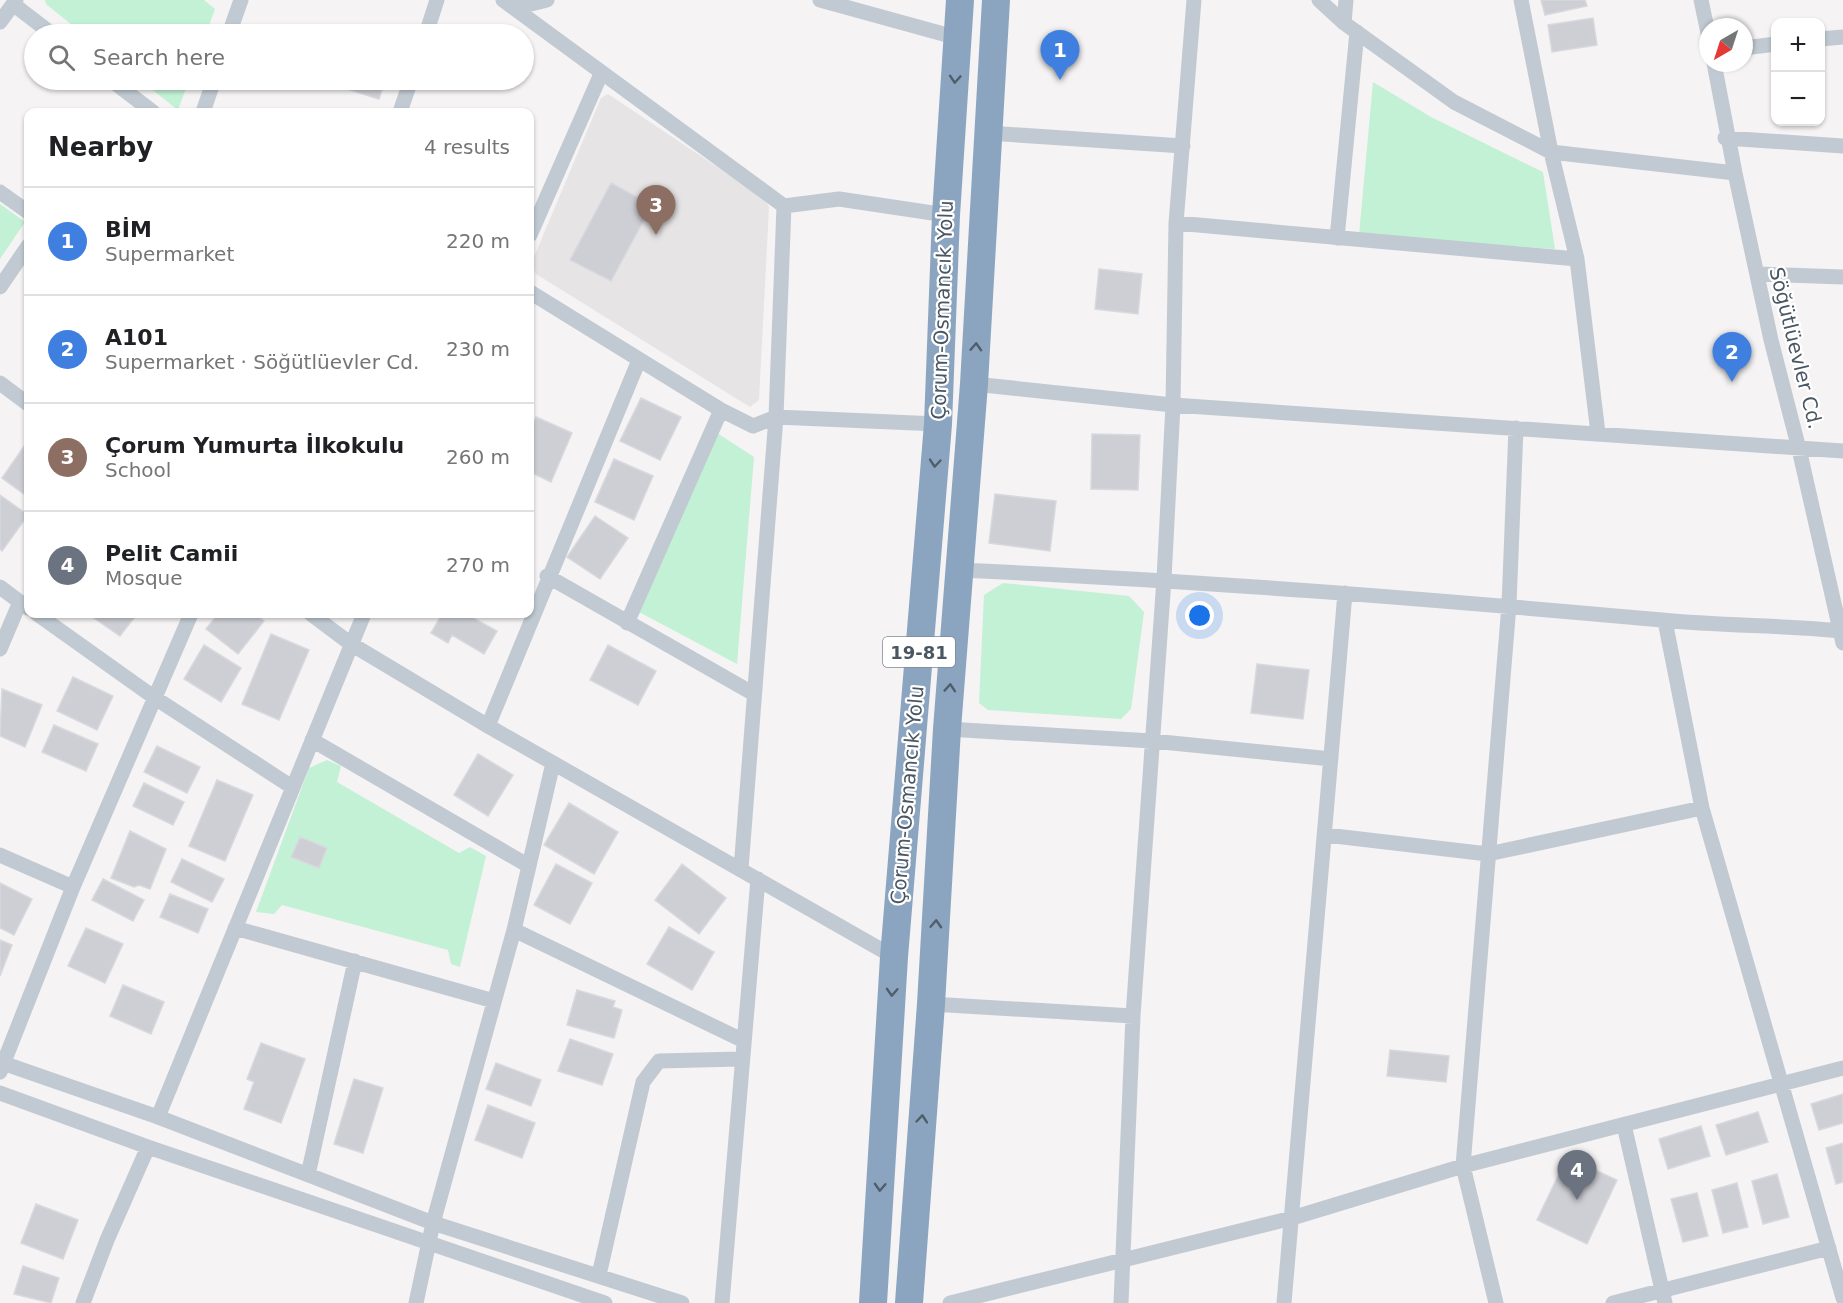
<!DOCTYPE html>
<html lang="en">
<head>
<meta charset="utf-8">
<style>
	body { margin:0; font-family:"DejaVu Sans",sans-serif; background:#f6f6f6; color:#202124 }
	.controls { position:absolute; right:18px; top:18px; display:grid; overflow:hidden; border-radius:12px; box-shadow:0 2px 4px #0004 }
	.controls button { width:54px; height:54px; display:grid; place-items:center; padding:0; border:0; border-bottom:2px solid #e0e0e0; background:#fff; color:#202124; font:30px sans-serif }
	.compass { position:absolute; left:1699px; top:18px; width:54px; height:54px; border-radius:50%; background:#fff; box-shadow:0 2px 4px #0004; rotate:219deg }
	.you { position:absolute; left:1200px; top:616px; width:21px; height:21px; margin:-15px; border:4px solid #fff; border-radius:50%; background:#1a73e8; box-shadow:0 0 0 9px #1a73e833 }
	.badge { display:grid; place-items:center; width:39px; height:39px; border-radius:50%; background:#1a73e8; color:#fff; font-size:20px; font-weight:700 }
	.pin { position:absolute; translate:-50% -50px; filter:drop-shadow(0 2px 3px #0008) }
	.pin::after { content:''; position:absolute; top:32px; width:21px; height:18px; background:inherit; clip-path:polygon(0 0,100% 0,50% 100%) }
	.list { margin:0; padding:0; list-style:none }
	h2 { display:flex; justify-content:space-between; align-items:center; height:78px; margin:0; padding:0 24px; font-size:26px }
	h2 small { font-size:20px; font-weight:400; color:#757577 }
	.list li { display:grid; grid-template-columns:39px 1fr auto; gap:18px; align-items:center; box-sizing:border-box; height:108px; padding:0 24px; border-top:2px solid #e0e0e0 }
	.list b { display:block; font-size:22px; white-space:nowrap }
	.list p { margin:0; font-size:20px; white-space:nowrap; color:#757577 }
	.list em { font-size:20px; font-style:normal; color:#757577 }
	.icon { flex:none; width:33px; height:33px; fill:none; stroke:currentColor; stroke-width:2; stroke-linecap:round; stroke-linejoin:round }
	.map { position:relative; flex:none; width:1843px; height:1303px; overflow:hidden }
	.search { position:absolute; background:#fff; box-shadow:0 2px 4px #0004; left:24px; top:24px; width:510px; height:66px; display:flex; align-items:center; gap:15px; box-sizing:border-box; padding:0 21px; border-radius:33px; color:#757577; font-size:22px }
	.panel { position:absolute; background:#fff; box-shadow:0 2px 4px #0004; left:24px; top:108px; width:510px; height:510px; border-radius:12px }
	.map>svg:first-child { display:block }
	.education { fill:#e6e4e5 }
	.green { fill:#c3f1d5 }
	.building { fill:#cdcfd5; stroke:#d7d9de; stroke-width:1.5 }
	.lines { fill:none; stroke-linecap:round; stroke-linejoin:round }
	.street { stroke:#c1cad2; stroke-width:15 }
	.highway { stroke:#8ba5c1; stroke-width:28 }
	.oneway { stroke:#505e6b }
	.labels { text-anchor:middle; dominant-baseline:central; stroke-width:4.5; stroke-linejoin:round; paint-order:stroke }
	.shield { fill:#fff; stroke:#808990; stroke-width:1.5 }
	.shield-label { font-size:18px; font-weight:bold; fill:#4a5661 }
	.street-label { font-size:20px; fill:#4a5661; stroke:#fff }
</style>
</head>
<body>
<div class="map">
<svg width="1843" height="1303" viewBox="0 0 1843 1303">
	<rect width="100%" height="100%" fill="#f5f3f3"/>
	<!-- education -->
	<path class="education" d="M608,94l157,105 4,8 -10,193 -9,7 -214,-133 -5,-10 70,-166z"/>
	<!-- green -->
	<path class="green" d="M45,0h159l11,9 -9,25h-123l-37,-30z
		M140,80h49l-11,30z
		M1373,82l58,35 112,55 12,77 -196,-14z
		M0,204l25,18 -25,37z
		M717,433l37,24 -17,207 -98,-52z
		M1003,583l126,13 15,16 -13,97 -10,10 -133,-9 -9,-7 5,-108z
		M327,760l14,6 -4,16 122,71 11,-6 16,9 -26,111 -9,-3 -3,-14 -166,-45 -8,9 -18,-2 53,-144z"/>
	<!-- building -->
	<path class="building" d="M1541,0h44l2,6 -42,9z
		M1593,18l4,27 -45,7 -4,-27z
		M318,80h67l-6,19z
		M611,183l41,22 -41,76 -41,-21z
		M1099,269l43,5 -4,40 -43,-5z
		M641,398l40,19 -21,43 -40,-19z
		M536,417l36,16 -21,49 -21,-10v-41z
		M1092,434l48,1 -2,55 -47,-1z
		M27,442l1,1v54l-26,-19z
		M614,459l39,17 -19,44 -39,-18z
		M995,494l61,7 -6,50 -61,-8z
		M0,495l28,20 -26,36 -2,-2z
		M595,516l33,22 -28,41 -33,-22z
		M88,614h49l-17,22z
		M218,614h36l10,7 -26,33 -32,-25z
		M442,614h24l31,17 -13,23 -32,-19 -4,8 -17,-10z
		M271,634l38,16 -30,70 -37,-16z
		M204,645l37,23 -20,34 -37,-23z
		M608,645l48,26 -18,34 -48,-25z
		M1257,664l52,6 -6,49 -52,-6z
		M73,677l40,19 -16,34 -40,-19z
		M2,689l40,16 -17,42 -25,-11z
		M54,725l44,19 -12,27 -44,-19z
		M157,746l43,21 -13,26 -43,-21z
		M478,754l35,21 -25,41 -34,-21z
		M217,780l36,15 -28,66 -36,-15z
		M144,783l40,19 -11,23 -40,-19z
		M569,803l49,29 -24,42 -50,-29z
		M130,831l36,18 -16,40 -11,-4 -5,2 -23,-9z
		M300,837l27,11 -8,20 -28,-11z
		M182,859l42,20 -12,23 -41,-20z
		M556,864l36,19 -22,41 -36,-19z
		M682,864l44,34 -27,36 -44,-34z
		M103,879l41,21 -11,21 -41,-21z
		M0,883l32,16 -18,36 -14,-7z
		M170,894l38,15 -10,24 -38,-16z
		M669,927l45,25 -22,38 -45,-26z
		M86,928l37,16 -18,39 -37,-17z
		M0,940l12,5 -12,31z
		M123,985l41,17 -13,32 -41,-18z
		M577,990l38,11 -2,6 9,3 -8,28 -47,-13z
		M570,1039l43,15 -11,31 -44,-14z
		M261,1043l44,16 -24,64 -37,-14 10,-27 -7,-3z
		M1390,1050l59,6 -3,26 -59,-6z
		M496,1063l45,17 -10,26 -45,-17z
		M354,1079l29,9 -20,65 -29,-9z
		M1843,1094v29l-24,7 -8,-26z
		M488,1105l47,18 -13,35 -47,-18z
		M1758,1112l10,30 -42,13 -10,-30z
		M1701,1126l9,30 -42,13 -9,-30z
		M1843,1143v39l-7,2 -10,-36z
		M1567,1157l50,23 -30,64 -50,-24z
		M1777,1174l12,43 -26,7 -11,-43z
		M1737,1183l11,44 -25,6 -11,-43z
		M1697,1193l11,43 -25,6 -12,-43z
		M36,1204l42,16 -15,39 -42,-16z
		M23,1266l36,12 -8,25 -37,-9z"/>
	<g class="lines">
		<!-- street -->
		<path class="street" d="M503,0l281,206 55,-7 107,16
			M820,0l138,38
			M1319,0l25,23 110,79 97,50 184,21
			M1521,0l30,152 26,107 21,174
			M1701,0l7,33
			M13,4l39,30
			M515,8l32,-8
			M0,22l16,-22
			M1344,23l2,-23
			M229,34l12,-34
			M426,34l11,-34
			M1820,39l23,-2
			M1744,48l32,-4
			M1714,63l21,110 36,167 28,109 44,194
			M111,80l42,32
			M203,112l11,-32
			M400,112l11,-32
			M988,133l195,13
			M1725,138l118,8
			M0,192l28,20
			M1176,223l401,36
			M530,235l71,-161
			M1337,238l20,-206
			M1757,274l86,3
			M0,287l28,-41
			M530,292l191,118 32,16 23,-9 162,7
			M0,383l28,21
			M974,384l199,21 670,46
			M958,570c236,10 470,29 704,50 60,6 121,5 181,11
			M547,576l207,118
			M0,587l28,21
			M37,614l118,84 137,89
			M311,614l40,30 137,82 406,231
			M1665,621l37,187 141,490
			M627,623l94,-213
			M0,649l20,-47
			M488,726l151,-366
			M947,729l205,12 179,18
			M312,740l217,126
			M1326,835l162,19 214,-46
			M0,855l73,32
			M741,869l35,-452 8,-211
			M235,928l259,73
			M514,930l228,110
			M931,1004l202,12
			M0,1062l158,55 275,106 249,80
			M0,1072l73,-185 118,-273
			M0,1093l148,54 -41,93 -24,63
			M158,1117l206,-503
			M1624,1125l41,178
			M148,1147l457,156
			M308,1175l47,-214
			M599,1275l44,-193 16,-21 81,-2
			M416,1303l17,-80 81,-293 39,-167
			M722,1303l36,-424
			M950,1303l342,-85 171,-52 380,-98
			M1121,1303l12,-287 31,-437 9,-174 3,-182 18,-223
			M1284,1303l61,-710
			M1496,1303l-33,-137 46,-561 7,-177
			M1613,1303l216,-55"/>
		<!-- highway -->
		<path class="highway" d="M873,1303l21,-346 44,-533 8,-209 14,-215
			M909,1303l22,-299 16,-275 27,-345 22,-384"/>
	</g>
	<!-- one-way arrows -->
	<defs><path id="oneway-chevron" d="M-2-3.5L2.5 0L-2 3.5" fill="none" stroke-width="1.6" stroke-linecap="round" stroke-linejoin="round" transform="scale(1.5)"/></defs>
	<g class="oneway">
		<use href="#oneway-chevron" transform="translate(955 79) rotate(94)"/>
		<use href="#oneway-chevron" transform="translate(976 347) rotate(-87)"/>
		<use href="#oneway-chevron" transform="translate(935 463) rotate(95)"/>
		<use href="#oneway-chevron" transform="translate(950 688) rotate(-86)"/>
		<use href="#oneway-chevron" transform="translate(936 924) rotate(-87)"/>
		<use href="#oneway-chevron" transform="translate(892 992) rotate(93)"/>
		<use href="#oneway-chevron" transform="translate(922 1119) rotate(-85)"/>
		<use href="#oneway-chevron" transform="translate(880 1187) rotate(93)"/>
	</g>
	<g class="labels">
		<!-- shield labels -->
		<rect class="shield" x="883" y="637" width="72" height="30" rx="4.5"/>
		<g class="shield-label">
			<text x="919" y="652">19-81</text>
		</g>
		<!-- street labels -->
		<g class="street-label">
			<text transform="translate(942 310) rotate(-88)">Çorum-Osmancık Yolu</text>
			<text transform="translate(1796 348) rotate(76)">Söğütlüevler Cd.</text>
			<text transform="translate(907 795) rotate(-85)">Çorum-Osmancık Yolu</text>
		</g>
	</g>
</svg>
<div class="controls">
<button>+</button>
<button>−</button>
</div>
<svg class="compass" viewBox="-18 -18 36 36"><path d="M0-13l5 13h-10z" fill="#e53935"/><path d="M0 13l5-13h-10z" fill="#757577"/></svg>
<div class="you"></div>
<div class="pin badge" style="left:1060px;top:80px;background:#3f7fe0">1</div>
<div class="pin badge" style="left:1732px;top:382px;background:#3f7fe0">2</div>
<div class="pin badge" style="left:656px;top:235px;background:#8d6e63">3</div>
<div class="pin badge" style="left:1577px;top:1200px;background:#6b7280">4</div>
<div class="search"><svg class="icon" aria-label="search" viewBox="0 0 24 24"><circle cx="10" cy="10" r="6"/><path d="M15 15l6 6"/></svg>Search here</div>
<section class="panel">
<h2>Nearby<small>4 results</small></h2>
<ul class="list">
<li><span class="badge" style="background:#3f7fe0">1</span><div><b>BİM</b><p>Supermarket</p></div><em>220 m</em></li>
<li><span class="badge" style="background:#3f7fe0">2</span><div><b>A101</b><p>Supermarket · Söğütlüevler Cd.</p></div><em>230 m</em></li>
<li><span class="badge" style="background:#8d6e63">3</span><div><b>Çorum Yumurta İlkokulu</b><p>School</p></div><em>260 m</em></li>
<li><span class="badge" style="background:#6b7280">4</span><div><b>Pelit Camii</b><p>Mosque</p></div><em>270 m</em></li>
</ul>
</section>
</div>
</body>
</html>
